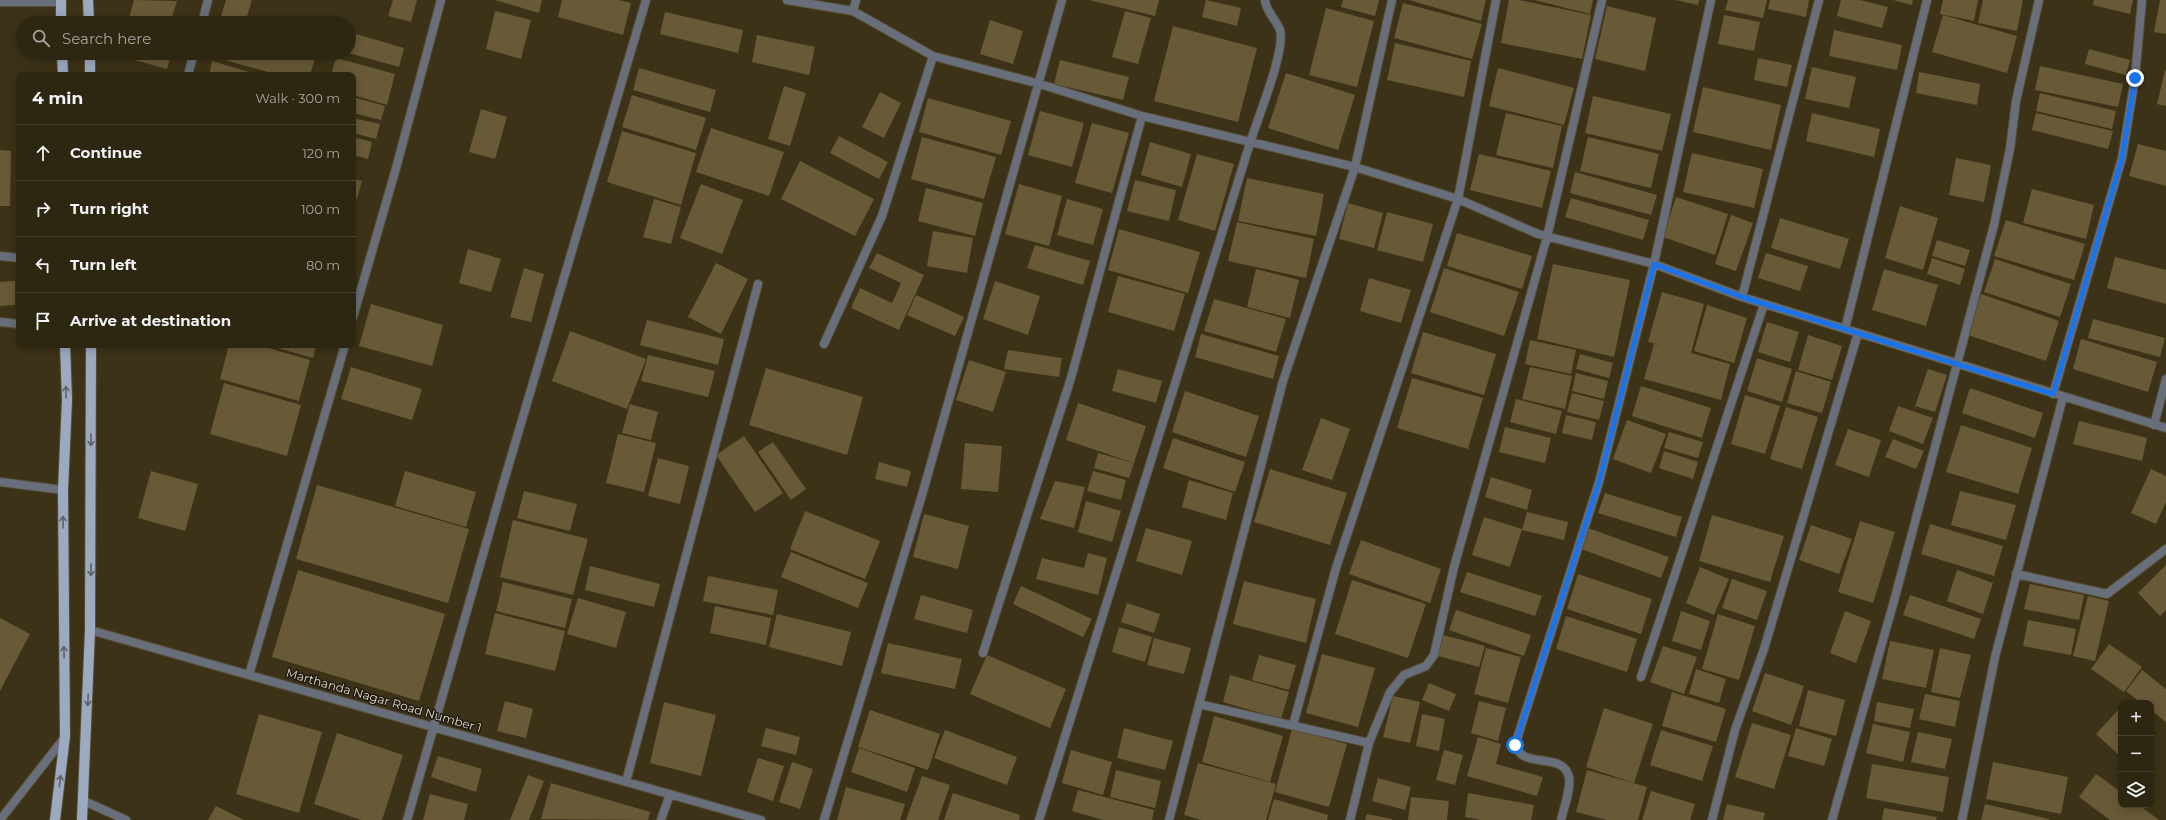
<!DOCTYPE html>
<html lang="en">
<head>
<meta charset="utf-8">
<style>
	body { margin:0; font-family:Montserrat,sans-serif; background:#39321f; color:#f1f3f6 }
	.controls { position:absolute; right:12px; bottom:12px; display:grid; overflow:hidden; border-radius:8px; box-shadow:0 2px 10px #0003 }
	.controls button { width:36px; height:36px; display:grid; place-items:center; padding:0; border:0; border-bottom:1px solid #484331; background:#2d2611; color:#f1f3f6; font:20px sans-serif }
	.stop { position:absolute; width:12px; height:12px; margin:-9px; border:3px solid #1a73e8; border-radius:50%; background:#fff }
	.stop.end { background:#1a73e8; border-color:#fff; box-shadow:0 1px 4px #0008 }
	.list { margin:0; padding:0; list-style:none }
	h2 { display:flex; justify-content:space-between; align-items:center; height:52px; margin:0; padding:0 16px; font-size:17px }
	h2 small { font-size:13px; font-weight:400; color:#a7a59f }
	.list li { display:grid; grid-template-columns:26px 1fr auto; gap:12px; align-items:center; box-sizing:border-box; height:56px; padding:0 16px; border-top:1px solid #484331 }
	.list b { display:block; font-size:15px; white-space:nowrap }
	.list em { font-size:13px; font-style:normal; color:#a7a59f }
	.icon { flex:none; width:22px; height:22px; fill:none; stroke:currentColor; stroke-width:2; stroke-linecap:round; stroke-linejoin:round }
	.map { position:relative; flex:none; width:2166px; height:820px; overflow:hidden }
	.search { position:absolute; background:#2d2611; box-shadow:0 2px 10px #0003; left:16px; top:16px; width:340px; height:44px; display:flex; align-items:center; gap:10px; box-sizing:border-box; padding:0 14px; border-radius:22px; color:#a7a59f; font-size:15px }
	.panel { position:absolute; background:#2d2611; box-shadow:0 2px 10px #0003; left:16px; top:72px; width:340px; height:276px; border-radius:8px }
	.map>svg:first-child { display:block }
	.building { fill:#685a37 }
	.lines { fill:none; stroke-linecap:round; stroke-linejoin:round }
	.service-casing { stroke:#564d34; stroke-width:10 }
	.minor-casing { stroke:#564d34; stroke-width:10 }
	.primary-casing { stroke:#564d34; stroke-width:12 }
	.service { stroke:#686f7a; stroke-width:8 }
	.minor { stroke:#686f7a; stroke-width:8 }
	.primary { stroke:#9caac1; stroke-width:10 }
	.oneway { stroke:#5e6268 }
	.route { stroke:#1a73e8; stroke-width:5 }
	.labels { text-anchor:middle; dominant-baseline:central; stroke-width:3; stroke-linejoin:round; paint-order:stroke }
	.street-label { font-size:12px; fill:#dfd9ca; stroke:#1f1a0f }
</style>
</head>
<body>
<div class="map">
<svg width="2166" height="820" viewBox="0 0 2166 820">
	<rect width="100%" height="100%" fill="#3c3217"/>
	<!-- building -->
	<path class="building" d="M134,0l43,1 -7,22h-34l-8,-2z
		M226,0h26l-7,23h-26z
		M393,0h24l-6,22 -23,-6z
		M495,0h47l-3,13z
		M562,0h57l12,3 -8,32 -65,-18z
		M1089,0h70l-4,16z
		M1206,0l35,8 -4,18 -35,-9z
		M1343,0h36l-4,16 -34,-9z
		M1409,0h77l-5,21z
		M1509,0h10l72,15 -9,44 -81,-16z
		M1534,0h59l-3,14z
		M1675,0h24l-1,5z
		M1728,0h39l-4,18 -38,-8z
		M1770,0h39l-3,17 -38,-8z
		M1841,0h19l28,7 -6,21 -45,-12z
		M1893,0h20l-1,5z
		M1943,0h35l-4,21 -34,-7z
		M1983,0h40l-6,31 -39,-8z
		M2094,0h39l-3,14 -37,-9z
		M2160,0h6v34l-12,-2z
		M1403,3l79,21 -10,35 -78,-21z
		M1607,6l49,12 -11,53 -50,-12z
		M1326,8l48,13 -17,66 -48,-12z
		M495,11l36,9 -10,39 -35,-10z
		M1125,11l26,7 -13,46 -26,-7z
		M665,12l78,18 -5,23 -78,-19z
		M1724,15l36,7 -6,29 -36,-7z
		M1943,15l74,21 -10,37 -75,-21z
		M990,20l33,11 -10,33 -33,-10z
		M1173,26l84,22 -19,74 -84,-21z
		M1834,30l68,15 -5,25 -68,-14z
		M349,32l55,16 -5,19 -50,-14z
		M757,35l58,12 -6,28 -57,-13z
		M1395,43l76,18 -7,36 -77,-17z
		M2089,49l41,11 -4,15 -41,-11z
		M129,53h42l-4,16 -40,-11z
		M211,53h97l8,2 -6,20h-31l-69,-19z
		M336,58l59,16 -8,31 -34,-10v-20h-22z
		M1758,58l34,7 -5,22 -33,-7z
		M1060,60l69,17 -6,23 -69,-16z
		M212,61l47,14h-50z
		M2040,66l83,18 -5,23 -83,-17z
		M1812,67l44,10 -7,31 -44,-9z
		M639,68l77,22 -6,22 -77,-22z
		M1498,68l76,20 -10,37 -75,-19z
		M2165,70h1v36l-9,-2z
		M1919,72l61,12 -3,21 -61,-12z
		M1286,73l69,22 -17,55 -70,-22z
		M784,86l22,7 -16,53 -22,-7z
		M1703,87l78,18 -10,45 -78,-18z
		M880,92l21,11 -17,35 -22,-11z
		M2040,93l76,18 -4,18 -76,-18z
		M632,95l74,23 -10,32 -74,-23z
		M1593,96l78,18 -9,37 -77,-18z
		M353,97l32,9 -4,14 -28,-7z
		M928,98l83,23 -10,34 -82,-23z
		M481,109l26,8 -12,42 -26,-7z
		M1040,111l44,12 -12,44 -44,-12z
		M1506,113l56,13 -9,42 -57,-13z
		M1812,113l68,16 -6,28 -68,-16z
		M2036,113l77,18 -5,18 -76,-19z
		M353,118l27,6 -4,15 -23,-6z
		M1092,123l37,10 -17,60 -37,-10z
		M711,128l73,24 -15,44 -73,-24z
		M622,131l74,22 -15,52 -74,-23z
		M839,136l49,26 -9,17 -49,-26z
		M353,137l19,5 -4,17 -15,-4z
		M922,137l74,20 -12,42 -73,-20z
		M1588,137l71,17 -8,34 -71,-17z
		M1150,142l41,12 -9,33 -41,-12z
		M2138,144l28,7v35l-37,-10z
		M0,150l11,1 -1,55h-10z
		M1692,153l71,16 -9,39 -71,-16z
		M1197,154l37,10 -19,67 -37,-11z
		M1479,154l72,17 -9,37 -72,-18z
		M1956,158l35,7 -7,37 -35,-7z
		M800,161l74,38 -19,37 -74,-37z
		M1575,172l82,23 -6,20 -81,-22z
		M1247,178l77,16 -8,42 -78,-15z
		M353,179l9,2 -5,18 -4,-1z
		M1135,180l41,10 -7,31 -42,-10z
		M701,184l42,16 -21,54 -42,-16z
		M1019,184l43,12 -13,50 -44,-12z
		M926,188l57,15 -8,33 -57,-15z
		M2032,189l62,16 -8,34 -63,-16z
		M1676,197l52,17 -13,41 -52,-18z
		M1571,198l78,22 -6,20 -78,-23z
		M654,199l27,8 -10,37 -28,-7z
		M1067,199l36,10 -10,36 -36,-10z
		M1348,203l35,10 -9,35 -35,-9z
		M1900,206l38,12 -15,52 -38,-12z
		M1387,212l46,12 -10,38 -46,-12z
		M1731,215l22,8 -17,48 -21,-7z
		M1780,218l69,21 -9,30 -69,-21z
		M2006,220l79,24 -11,36 -80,-24z
		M1237,222l77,17 -8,39 -78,-17z
		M1119,229l81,23 -12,41 -80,-23z
		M933,231l40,7 -6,35 -40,-7z
		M1457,233l75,23 -10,33 -75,-23z
		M1937,240l33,10 -5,16 -33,-10z
		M1035,245l55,16 -7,24 -56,-17z
		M468,249l33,10 -10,33 -32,-9z
		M877,253l47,22 -25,55 -48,-22 9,-20 32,15 9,-20 -32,-15z
		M1766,253l42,13 -8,25 -42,-13z
		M2115,257l51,13v34l-59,-16z
		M1932,258l33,11 -5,16 -33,-11z
		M1995,259l76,25 -11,33 -76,-25z
		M716,263l32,16 -27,55 -33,-17z
		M1553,264l77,16 -16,77 -77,-18z
		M524,268l20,6 -13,48 -21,-5z
		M1444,268l75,24 -15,44 -74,-24z
		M1256,269l43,11 -9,38 -43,-11z
		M1884,269l54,16 -12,41 -54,-16z
		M1118,276l67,18 -11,37 -66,-19z
		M1369,278l42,12 -10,33 -41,-12z
		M15,281v24l-15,1v-24z
		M995,281l45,15 -12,39 -45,-16z
		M1662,292l42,12 -13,49 39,11 -9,36 -77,-21 10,-35 7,1 -13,-3z
		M1981,294l78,27 -13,40 -78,-26z
		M916,295l48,22 -9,19 -48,-21z
		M1214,299l72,20 -10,33 -72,-21z
		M371,304l72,21 -11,41 -73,-20z
		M1707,305l40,13 -13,45 -40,-12z
		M2093,319l72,19 -5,19 -72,-19z
		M647,320l77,19 -6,26 -78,-20z
		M1767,322l32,10 -9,30 -32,-10z
		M570,331l76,28 -19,50 -75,-28z
		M1423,332l73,22 -12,41 -73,-22z
		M1201,334l78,22 -6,23 -78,-22z
		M1808,335l34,11 -10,34 -34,-10z
		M2081,339l76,23 -9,30 -75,-23z
		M1530,340l46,10 -5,24 -46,-10z
		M229,345h29l52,15 -11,41 -79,-22z
		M267,345h49l-3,13z
		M1008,350l54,8 -3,19 -55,-8z
		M1580,354l33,9 -4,15 -33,-9z
		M648,355l67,16 -7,26 -67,-16z
		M1757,358l35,11 -10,33 -35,-11z
		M969,360l37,12 -13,40 -37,-12z
		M351,367l71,22 -10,31 -71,-21z
		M1530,367l42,9 -7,33 -43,-10z
		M766,368l97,29 -16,58 -98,-30z
		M1118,369l44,12 -6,22 -44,-12z
		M1928,369l19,6 -12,37 -20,-6z
		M1796,371l35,11 -9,31 -35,-10z
		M1576,373l32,8 -4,18 -32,-8z
		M1412,378l71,20 -15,51 -71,-21z
		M224,383l77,22 -14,51 -77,-22z
		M1641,386l70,22 -9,30 -70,-22z
		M1970,388l73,25 -8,25 -73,-25z
		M1185,391l74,25 -13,41 -74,-25z
		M1572,393l32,8 -5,19 -32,-8z
		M1745,395l35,11 -15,48 -34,-10z
		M1516,399l46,12 -6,23 -46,-12z
		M1078,403l68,23 -12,37 -68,-23z
		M630,404l28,8 -7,28 -29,-7z
		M1898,406l35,12 -10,26 -34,-13z
		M1786,407l32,10 -16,52 -32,-10z
		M1566,415l30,7 -4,18 -30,-7z
		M1321,418l29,11 -18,51 -30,-10z
		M1627,420l39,14 -15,39 -38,-14z
		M2079,421l68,17 -5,23 -69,-17z
		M1961,425l71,23 -14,46 -72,-22z
		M1505,427l46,11 -6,25 -46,-11z
		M1848,429l33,11 -12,37 -34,-12z
		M1669,432l34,10 -5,16 -34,-10z
		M618,434l38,9 -12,49 -38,-9z
		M744,436l39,57 -28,19 -39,-57z
		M1173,438l72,24 -10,30 -72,-24z
		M1893,439l31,12 -8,18 -31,-12z
		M773,442l33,47 -15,11 -33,-48z
		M965,443l37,3 -4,46 -37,-3z
		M1664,451l34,11 -5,17 -34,-11z
		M1098,453l36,10 -5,15 -35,-10z
		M658,458l31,8 -9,38 -32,-8z
		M879,462l32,9 -4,16 -32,-8z
		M1270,469l77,24 -17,52 -76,-23z
		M2151,469l15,7v26l-10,22 -25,-11z
		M151,471l47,13 -13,47 -47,-13z
		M405,471l71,21 -10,35 -71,-21z
		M1093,471l33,9 -5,20 -34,-9z
		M1491,477l41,13 -5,20 -42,-13z
		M1189,480l44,13 -7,27 -44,-13z
		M1055,481l30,6 -11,41 -34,-9z
		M317,485l152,44 -21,74 -152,-44z
		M524,491l53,13 -7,27 -53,-13z
		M1960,491l56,14 -10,35 -55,-15z
		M1605,493l77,24 -6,20 -78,-24z
		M1086,501l35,10 -9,31 -34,-10z
		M805,511l75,30 -15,38 -75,-30z
		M1527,512l41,10 -4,18 -42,-10z
		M924,514l45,12 -11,43 -45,-12z
		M1712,515l72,21 -14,46 -71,-21z
		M1484,517l38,12 -12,38 -38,-12z
		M513,520l75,19 -15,56 -73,-18z
		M1860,521l35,11 -22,71 -35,-11z
		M1930,524l73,22 -9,30 -73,-22z
		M1811,525l41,14 -13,35 -40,-14z
		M1146,528l46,13 -10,34 -46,-14z
		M1588,528l81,29 -8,21 -80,-29z
		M1361,540l80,29 -11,34 -81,-29z
		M791,552l77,31 -10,25 -77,-31z
		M1088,553l19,5 -9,37 -62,-16 6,-21 42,10z
		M2166,565v45l-6,6 -22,-23z
		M590,566l70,18 -6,23 -69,-17z
		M1700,567l29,12 -15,36 -28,-12z
		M298,570l147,44 -26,87 -147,-44z
		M1957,570l36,13 -10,31 -36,-13z
		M1467,572l75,24 -7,20 -75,-24z
		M1578,574l74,25 -11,35 -74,-25z
		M708,576l70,14 -5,25 -70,-14z
		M1732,579l35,12 -10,29 -35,-12z
		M1352,580l74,24 -18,54 -73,-24z
		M1244,581l72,18 -10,44 -73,-19z
		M503,582l69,17 -7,29 -69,-17z
		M2030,584l54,11 -5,25 -55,-11z
		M1021,586l71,33 -9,18 -70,-33z
		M921,595l52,15 -6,23 -53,-14z
		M1910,595l71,24 -7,20 -71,-24z
		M2088,596l21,5 -14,60 -22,-5z
		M578,598l48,14 -10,36 -49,-14z
		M1127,603l33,11 -6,19 -33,-11z
		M715,606l56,12 -5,27 -56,-12z
		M1456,610l75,25 -7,21 -75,-26z
		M1681,611l29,10 -9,29 -29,-9z
		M1845,611l26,10 -15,42 -26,-10z
		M495,613l70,18 -10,40 -70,-17z
		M777,614l74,18 -9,34 -73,-19z
		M1718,614l37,12 -16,54 -37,-11z
		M1566,616l71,23 -10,33 -71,-23z
		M0,618l30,16 -30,57z
		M2028,620l48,9 -5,26 -48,-9z
		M1119,627l33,10 -7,25 -33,-10z
		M1443,635l42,11 -6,21 -41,-11z
		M1154,638l37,10 -7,26 -37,-9z
		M1890,641l44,9 -8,38 -44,-9z
		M888,643l74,16 -7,30 -74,-16z
		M2109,644l33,23 -18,25 -33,-23z
		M1663,646l34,11 -13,37 -34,-12z
		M1486,648l35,9 -13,46 -34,-9z
		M1940,648l31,7 -11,43 -29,-6z
		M1322,654l53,14 -17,59 -52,-14z
		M987,655l79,34 -16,39 -80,-34z
		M1259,655l37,10 -7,25 -37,-10z
		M1696,669l30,10 -7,24 -30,-9z
		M2142,670l24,19v33l-15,-12v-7h-10l-15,-12z
		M1765,673l39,13 -13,39 -39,-14z
		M1230,675l59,17 -8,27 -58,-17z
		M1429,683l27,11 -7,17 -27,-11z
		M1808,690l37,10 -9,36 -37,-10z
		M1672,692l54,17 -10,33 -54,-16z
		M1925,694l35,7 -5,26 -36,-8z
		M1393,696l27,6 -10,41 -27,-6z
		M505,701l28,8 -7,29 -29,-7z
		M1479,701l27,7 -8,33 -27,-8z
		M664,702l52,13 -15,61 -51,-13z
		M1877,702l37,7 -4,19 -36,-7z
		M1604,708l49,16 -19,59 -48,-16z
		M870,710l70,24 -12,36 -70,-23z
		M2118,710l3,3v44l-25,-23z
		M259,714l63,18 -23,81 -63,-19z
		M1422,714l23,5 -6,32 -23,-5z
		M1214,716l69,20 -13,46 -68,-20z
		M1752,723l39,12 -17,54 -39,-12z
		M1873,724l37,8 -7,30 -37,-9z
		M766,728l34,9 -4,18 -35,-9z
		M1124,728l49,13 -8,29 -48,-12z
		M1796,728l36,11 -8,27 -36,-10z
		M1292,729l55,15 -18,63 -54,-15z
		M945,730l72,27 -10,28 -73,-27z
		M1661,730l52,16 -11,35 -52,-16z
		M1918,732l34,7 -7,30 -34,-7z
		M337,733l66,22 -21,65h-21l-47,-16z
		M1478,737l23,7 -5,20 47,13 -6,19 -70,-20z
		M859,748l56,20 -8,24 -56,-20z
		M1071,750l41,12 -9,33 -41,-12z
		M1444,750l19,5 -8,30 -19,-5z
		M438,756l44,13 -6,23 -45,-15z
		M758,758l26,8 -11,35 -26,-9z
		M792,762l21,7 -13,40 -21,-7z
		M1993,762l75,15 -7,37 -75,-15z
		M1198,763l78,21 -10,36h-65l-17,-5z
		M1872,764l77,13 -6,35 -77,-14z
		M1116,770l45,11 -6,27 -45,-11z
		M1587,770l60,17 -9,33h-31l-31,-8z
		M2096,774l25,18v13h18l20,15h-49l-31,-23z
		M528,775l16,6 -15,39h-19z
		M922,776l28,9 -12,35h-32z
		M1378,778l33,9 -6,23 -33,-9z
		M551,783l99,29 -2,8 -107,-1z
		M846,787l59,17 -5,16h-63z
		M1078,790l76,20 -2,10h-49l-31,-9z
		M1651,791l44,13 -5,16h-48z
		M953,793l67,22 -1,5h-75z
		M1468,793l66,12 -3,15h-50l-16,-3z
		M430,794l38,10 -4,16h-41z
		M1411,797l38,4 -2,19h-39z
		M1274,799l54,16 -1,5h-59z
		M1727,804l38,9 -2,7h-40z
		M1985,804l64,15v1h-68z
		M216,806l28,14h-36z
		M1884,808l53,9 -1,3h-54z
		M1367,814l25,5v1h-27z"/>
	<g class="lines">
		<!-- service casing -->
		<g class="service-casing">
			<path id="service" d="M0,256l19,2
				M0,322l19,2"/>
		</g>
		<!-- minor casing -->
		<g class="minor-casing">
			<path id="minor" d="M787,0l66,11 80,45 107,28 102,32 213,51 103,32 80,35 116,30 88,33 424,131
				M0,2h61
				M853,11l3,-11
				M202,23l6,-23
				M188,75l6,-22
				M1742,297l77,-297
				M353,317l42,-145 46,-172
				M1845,329l82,-329
				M824,344l58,-128 51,-160
				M2053,394l69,-236 13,-80 7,-78
				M2154,425l12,-46
				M0,482l63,8
				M2016,574l91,20 59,-45
				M90,630l671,190
				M983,653l88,-275 71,-262
				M249,675l96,-330
				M1641,677l123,-373
				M1199,704l170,39
				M1293,725l43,-157 122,-369 38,-199
				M626,782l132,-498
				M84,801l42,19
				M0,820l65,-83
				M407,820l97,-339 142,-481
				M661,820l9,-26
				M824,820l98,-325 140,-495
				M1039,820l211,-677c7,-23 36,-93 30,-113 -4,-11 -14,-18 -15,-30
				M1169,820l114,-439 72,-214 37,-167
				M1350,820l19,-77 21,-51 14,-17 22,-9 8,-11 20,-88 93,-330 55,-237
				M1561,820c3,-13 10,-30 8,-43 -6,-26 -46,-7 -54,-32l84,-263 55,-218 57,-264
				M1712,820l23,-90 29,-81 94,-316
				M1832,820l62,-219 100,-376 16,-76 6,-48 23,-101
				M1962,820l33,-163 68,-260"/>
		</g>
		<!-- primary casing -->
		<g class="primary-casing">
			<path id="primary" d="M61,0v23
				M88,0l1,23
				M62,53l1,22
				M90,53v22
				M55,820l10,-84 -2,-246 4,-90 -2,-55
				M82,820l8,-190 1,-285"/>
		</g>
		<!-- service -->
		<use href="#service" class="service"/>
		<!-- minor -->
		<use href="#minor" class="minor"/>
		<!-- primary -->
		<use href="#primary" class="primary"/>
	</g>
	<!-- one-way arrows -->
	<defs><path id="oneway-shaft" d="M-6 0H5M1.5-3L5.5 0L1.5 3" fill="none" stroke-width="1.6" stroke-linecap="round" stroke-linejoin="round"/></defs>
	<g class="oneway">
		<use href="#oneway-shaft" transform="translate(66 392) rotate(-91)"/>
		<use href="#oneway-shaft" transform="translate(91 440) rotate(90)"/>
		<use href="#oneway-shaft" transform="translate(63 522) rotate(-91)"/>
		<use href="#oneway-shaft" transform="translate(91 570) rotate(90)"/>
		<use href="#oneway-shaft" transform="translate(64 652) rotate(-91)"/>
		<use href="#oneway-shaft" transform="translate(88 700) rotate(92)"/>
		<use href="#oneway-shaft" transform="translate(60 781) rotate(-83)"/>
	</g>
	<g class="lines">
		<!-- route -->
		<path class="route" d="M1515,745l84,-263 55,-218 88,33 311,97 69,-236 13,-80"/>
	</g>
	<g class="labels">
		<!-- street labels -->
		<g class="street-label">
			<text transform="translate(384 700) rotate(16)">Marthanda Nagar Road Number 1</text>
		</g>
	</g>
</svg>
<div class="controls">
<button>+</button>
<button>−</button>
<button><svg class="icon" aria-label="layers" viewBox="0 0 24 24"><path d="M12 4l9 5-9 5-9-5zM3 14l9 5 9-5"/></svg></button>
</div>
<div class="stop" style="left:1515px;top:745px"></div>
<div class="stop end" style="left:2135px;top:78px"></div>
<div class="search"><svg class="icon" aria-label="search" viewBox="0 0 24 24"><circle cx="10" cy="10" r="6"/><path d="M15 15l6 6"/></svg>Search here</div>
<section class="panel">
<h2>4 min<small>Walk · 300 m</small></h2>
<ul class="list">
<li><svg class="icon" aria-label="ahead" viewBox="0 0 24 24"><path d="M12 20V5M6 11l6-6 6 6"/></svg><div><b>Continue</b></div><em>120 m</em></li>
<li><svg class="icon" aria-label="right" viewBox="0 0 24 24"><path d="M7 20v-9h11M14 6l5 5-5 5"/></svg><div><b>Turn right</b></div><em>100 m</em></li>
<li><svg class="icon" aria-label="left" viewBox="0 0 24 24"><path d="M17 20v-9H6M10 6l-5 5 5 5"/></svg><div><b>Turn left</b></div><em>80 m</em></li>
<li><svg class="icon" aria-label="arrive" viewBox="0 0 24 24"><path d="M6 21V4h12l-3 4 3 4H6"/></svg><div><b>Arrive at destination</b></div></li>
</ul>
</section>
</div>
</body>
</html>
